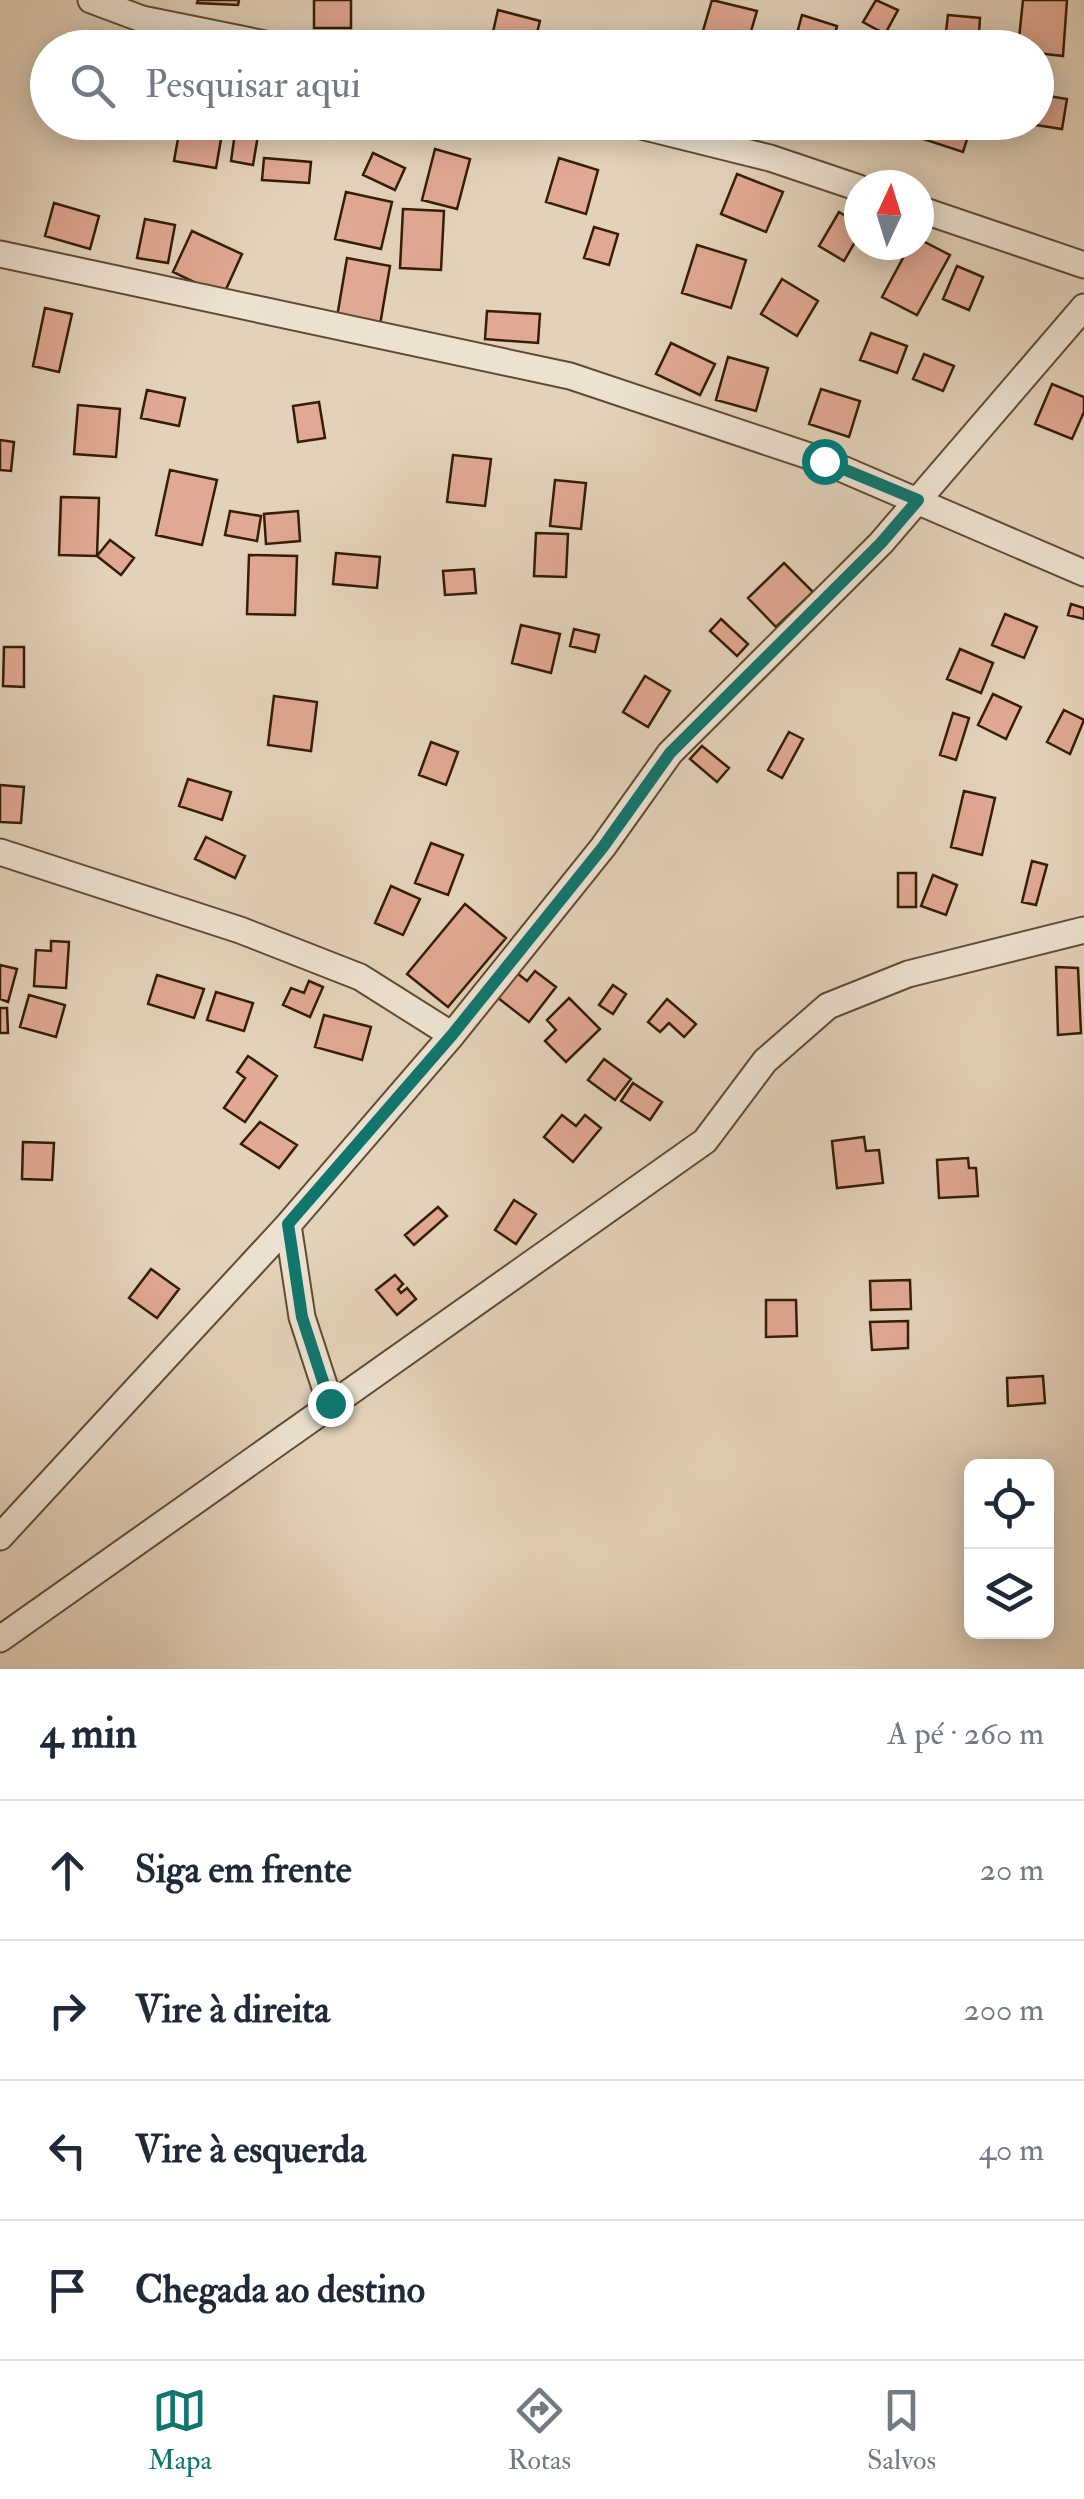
<!DOCTYPE html>
<html lang="pt">
<head>
<meta charset="utf-8">
<style>
	body { margin:0; font-family:"IM FELL Double Pica",serif; background:#f6f6f7; color:#1f2937 }
	.controls { position:absolute; right:30px; bottom:30px; display:grid; overflow:hidden; border-radius:15px; box-shadow:0 5px 25px #0003 }
	.controls button { width:90px; height:90px; display:grid; place-items:center; padding:0; border:0; border-bottom:2px solid #e0e1e3; background:#fff; color:#1f2937; font:50px sans-serif }
	.compass { position:absolute; left:844px; top:170px; width:90px; height:90px; border-radius:50%; background:#fff; box-shadow:0 5px 25px #0003; rotate:4deg }
	.stop { position:absolute; width:30px; height:30px; margin:-22px; border:8px solid #0f766e; border-radius:50%; background:#fff }
	.stop.end { background:#0f766e; border-color:#fff; box-shadow:0 2px 10px #0008 }
	.list { margin:0; padding:0; list-style:none }
	h2 { display:flex; justify-content:space-between; align-items:center; height:130px; margin:0; padding:0 40px; font-size:42px }
	h2 small { font-size:32px; font-weight:400; color:#747a83 }
	.list li { display:grid; grid-template-columns:65px 1fr auto; gap:30px; align-items:center; box-sizing:border-box; height:140px; padding:0 40px; border-top:2px solid #e0e1e3 }
	.list b { display:block; font-size:38px; white-space:nowrap }
	.list em { font-size:32px; font-style:normal; color:#747a83 }
	.icon { flex:none; width:55px; height:55px; fill:none; stroke:currentColor; stroke-width:2; stroke-linecap:round; stroke-linejoin:round }
	.map { position:relative; flex:none; width:1084px; height:1669px; overflow:hidden }
	.search { position:absolute; background:#fff; box-shadow:0 5px 25px #0003; left:30px; right:30px; top:30px; height:110px; display:flex; align-items:center; gap:25px; box-sizing:border-box; padding:0 35px; border-radius:55px; color:#747a83; font-size:38px }
	.sheet { height:690px; background:#fff }
	nav { display:flex; justify-content:space-around; align-items:center; box-sizing:border-box; height:140px; border-top:2px solid #e0e1e3; background:#fff; font-size:28px; color:#747a83 }
	nav a { display:grid; justify-items:center; gap:5px }
	nav .on { color:#0f766e }
	.map>svg:first-child { display:block }
	.building { fill:#e1a893; stroke:#351e03; stroke-width:2.5 }
	.lines { fill:none; stroke-linecap:round; stroke-linejoin:round }
	.minor-casing { stroke:#604b31; stroke-width:29 }
	.minor { stroke:#ede2d2; stroke-width:25 }
	.route { stroke:#0f766e; stroke-width:12 }
</style>
</head>
<body>
<div class="map">
<svg width="1084" height="1669" viewBox="0 0 1084 1669">
	<rect width="100%" height="100%" fill="#e3d2ba"/>
	<filter id="stains"><feTurbulence type="fractalNoise" baseFrequency=".002" numOctaves="4"/><feColorMatrix values="0 0 0 0 .2 0 0 0 0 .09 0 0 0 0 .02 0 0 0 .5 -.17"/></filter>
	<radialGradient id="worn" r=".72"><stop offset=".6" stop-color="#630" stop-opacity="0"/><stop offset="1" stop-color="#630" stop-opacity=".3"/></radialGradient>
	<!-- building -->
	<path class="building" d="M198,0h41l-1,5 -41,-2z
		M314,0h37v28h-37z
		M712,0l45,11 -11,37h-48z
		M876,0l22,10 -13,24 -22,-12z
		M1023,0h44l-4,56 -27,-3v-5h-18z
		M498,10l42,11 -7,27 -43,-3z
		M802,15l35,11 -6,22h-38z
		M948,15l32,3 -2,30h-34z
		M1036,94l31,5 -5,30 -46,-7h20z
		M181,122h43l-8,46 -42,-7z
		M876,122h23l-5,16 -20,-7z
		M925,122h21l24,8 -7,22 -43,-14z
		M236,126l23,3 -6,36 -22,-4z
		M435,149l35,10 -13,50 -35,-9z
		M373,153l32,15 -10,22 -32,-15z
		M264,158l47,4 -2,21 -47,-3z
		M559,158l39,12 -12,44 -40,-12z
		M737,174l46,18 -17,40 -45,-18z
		M346,192l46,10 -11,47 -46,-10z
		M54,203l45,13 -9,33 -45,-13z
		M403,209l41,2 -3,59 -41,-2z
		M839,212l20,12v11l-15,26 -25,-15z
		M145,219l30,6 -7,38 -31,-5z
		M594,227l24,7 -9,31 -25,-7z
		M192,231l50,23 -19,42 -50,-24z
		M919,239l31,16 -33,60 -35,-18 28,-52h9z
		M697,245l49,15 -15,48 -49,-15z
		M347,258l43,8 -10,59 -43,-8z
		M957,266l26,11 -14,33 -26,-11z
		M782,279l36,22 -21,35 -36,-22z
		M45,308l27,6 -13,58 -26,-6z
		M487,311l53,3 -2,29 -53,-4z
		M871,333l36,13 -10,27 -37,-13z
		M671,343l44,21 -15,31 -44,-21z
		M924,354l30,12 -11,25 -30,-12z
		M728,357l40,11 -12,43 -40,-11z
		M1052,384l32,13v15l-12,27 -37,-15z
		M821,389l39,12 -11,36 -40,-13z
		M147,390l38,8 -6,28 -38,-8z
		M319,402l6,36 -27,4 -5,-36z
		M78,405l42,4 -4,48 -42,-3z
		M0,440l14,2 -3,29 -11,-1z
		M453,455l38,4 -6,47 -38,-4z
		M170,470l47,10 -15,65 -46,-10z
		M555,480l31,3 -5,46 -31,-3z
		M61,497l38,1 -2,58 -38,-1z
		M230,511l31,5 -4,25 -32,-6z
		M298,511l2,30 -34,3 -2,-30z
		M536,533l32,1 -2,43 -32,-1z
		M110,540l24,18 -13,17 -24,-19z
		M336,553l44,4 -3,31 -44,-4z
		M249,555l48,1 -2,59 -48,-1z
		M784,563l29,29 -37,35 -28,-29z
		M474,569l2,24 -31,2 -2,-24z
		M1071,604l13,4v11l-16,-4z
		M1005,614l32,13 -13,31 -32,-13z
		M721,619l27,25 -11,12 -27,-25z
		M521,625l39,9 -9,39 -39,-10z
		M574,629l25,6 -4,17 -25,-6z
		M4,647h20v40l-21,-1z
		M960,649l33,14 -12,30 -34,-14z
		M645,676l25,15 -22,36 -25,-15z
		M993,694l28,13 -15,32 -28,-14z
		M274,696l43,6 -6,49 -43,-6z
		M1064,710l20,10 -14,34 -23,-12z
		M953,713l16,5 -13,42 -16,-5z
		M789,732l14,7 -21,39 -14,-8z
		M431,742l27,10 -12,33 -27,-10z
		M702,746l27,22 -12,14 -27,-23z
		M188,779l43,13 -9,28 -43,-14z
		M0,785l24,2 -3,36 -21,-1z
		M964,791l31,7 -13,57 -31,-8z
		M206,837l39,19 -10,22 -40,-19z
		M431,843l32,12 -15,40 -33,-12z
		M1032,861l15,4 -11,40 -14,-3z
		M898,873h18v34h-18z
		M933,875l24,10 -11,30 -25,-9z
		M391,886l29,13 -17,36 -28,-12z
		M465,904l41,34 -58,69 -41,-33z
		M51,941l18,1 -3,46 -32,-2 2,-36 15,1z
		M0,965l17,4 -9,33 -8,-3z
		M1056,967l22,1 3,65 -23,2z
		M535,971l21,16 -27,35 -31,-24 19,-25 10,8z
		M157,975l47,14 -10,29 -46,-14z
		M309,981l14,6 -13,30 -27,-12 8,-17 13,5z
		M613,985l13,9 -13,20 -14,-9z
		M216,992l37,11 -9,28 -37,-11z
		M29,995l36,10 -9,32 -36,-10z
		M569,998l31,31 -34,33 -21,-21 11,-11 -9,-10z
		M667,999l29,25 -12,13 -15,-14 -9,9 -12,-10z
		M0,1008h7l1,25h-8z
		M324,1015l47,12 -9,33 -47,-13z
		M248,1056l29,20 -32,46 -21,-14 21,-30 -8,-6z
		M604,1059l27,20 -16,21 -27,-20z
		M633,1083l29,19 -12,18 -29,-19z
		M562,1115l14,11 9,-11 16,13 -28,34 -29,-25z
		M260,1122l37,23 -18,23 -38,-24z
		M864,1137l2,14 13,-1 4,33 -46,5 -5,-47z
		M23,1142l31,1 -2,37 -30,-1z
		M968,1158l1,10h7l2,28 -39,2 -2,-38z
		M514,1200l22,14 -20,30 -21,-14z
		M438,1207l9,9 -33,29 -9,-10z
		M151,1269l28,20 -22,29 -28,-20z
		M395,1275l8,9 -5,5 3,4 6,-5 9,11 -19,16 -21,-25z
		M910,1280l1,29 -40,1 -1,-29z
		M766,1300h30l1,36 -31,1z
		M908,1321v27l-36,2 -2,-28z
		M1043,1376l2,27 -37,3 -1,-28z"/>
	<g class="lines">
		<!-- minor casing -->
		<g class="minor-casing">
			<path id="minor" d="M91,0l51,19 143,29
				M625,122l145,36 89,30
				M919,209l165,56
				M0,254l570,122 254,85 260,112
				M0,852l240,78 120,47 92,58
				M288,1225l14,92 28,86
				M0,1537l288,-312 164,-190 151,-188 67,-94 211,-210 203,-236
				M0,1639l705,-498 60,-80 63,-55 80,-32 176,-44"/>
		</g>
		<!-- minor -->
		<use href="#minor" class="minor"/>
	</g>
	<g class="lines">
		<!-- route -->
		<path class="route" d="M330,1403l-28,-86 -14,-93 164,-189 151,-188 67,-94 211,-210 37,-43 -94,-39"/>
	</g>
	<rect width="100%" height="100%" filter="url(#stains)"/>
	<rect width="100%" height="100%" fill="url(#worn)"/>
</svg>
<div class="controls">
<button><svg class="icon" aria-label="locate" viewBox="0 0 24 24"><circle cx="12" cy="12" r="6"/><path d="M12 2v4M12 18v4M2 12h4M18 12h4"/></svg></button>
<button><svg class="icon" aria-label="layers" viewBox="0 0 24 24"><path d="M12 4l9 5-9 5-9-5zM3 14l9 5 9-5"/></svg></button>
</div>
<svg class="compass" viewBox="-18 -18 36 36"><path d="M0-13l5 13h-10z" fill="#e53935"/><path d="M0 13l5-13h-10z" fill="#747a83"/></svg>
<div class="stop" style="left:824px;top:461px"></div>
<div class="stop end" style="left:330px;top:1403px"></div>
<div class="search"><svg class="icon" aria-label="search" viewBox="0 0 24 24"><circle cx="10" cy="10" r="6"/><path d="M15 15l6 6"/></svg>Pesquisar aqui</div>
</div>
<section class="sheet">
<h2>4 min<small>A pé · 260 m</small></h2>
<ul class="list">
<li><svg class="icon" aria-label="ahead" viewBox="0 0 24 24"><path d="M12 20V5M6 11l6-6 6 6"/></svg><div><b>Siga em frente</b></div><em>20 m</em></li>
<li><svg class="icon" aria-label="right" viewBox="0 0 24 24"><path d="M7 20v-9h11M14 6l5 5-5 5"/></svg><div><b>Vire à direita</b></div><em>200 m</em></li>
<li><svg class="icon" aria-label="left" viewBox="0 0 24 24"><path d="M17 20v-9H6M10 6l-5 5 5 5"/></svg><div><b>Vire à esquerda</b></div><em>40 m</em></li>
<li><svg class="icon" aria-label="arrive" viewBox="0 0 24 24"><path d="M6 21V4h12l-3 4 3 4H6"/></svg><div><b>Chegada ao destino</b></div></li>
</ul>
</section>
<nav>
<a class="on"><svg class="icon" aria-label="map" viewBox="0 0 24 24"><path d="M3 6l6-2 6 2 6-2v14l-6 2-6-2-6 2zM9 4v14M15 6v14"/></svg>Mapa</a>
<a><svg class="icon" aria-label="directions" viewBox="0 0 24 24"><path d="M12 3l9 9-9 9-9-9zM9 14v-3h6M13 9l2 2-2 2"/></svg>Rotas</a>
<a><svg class="icon" aria-label="saved" viewBox="0 0 24 24"><path d="M7 4h10v16l-5-4-5 4z"/></svg>Salvos</a>
</nav>
</body>
</html>
